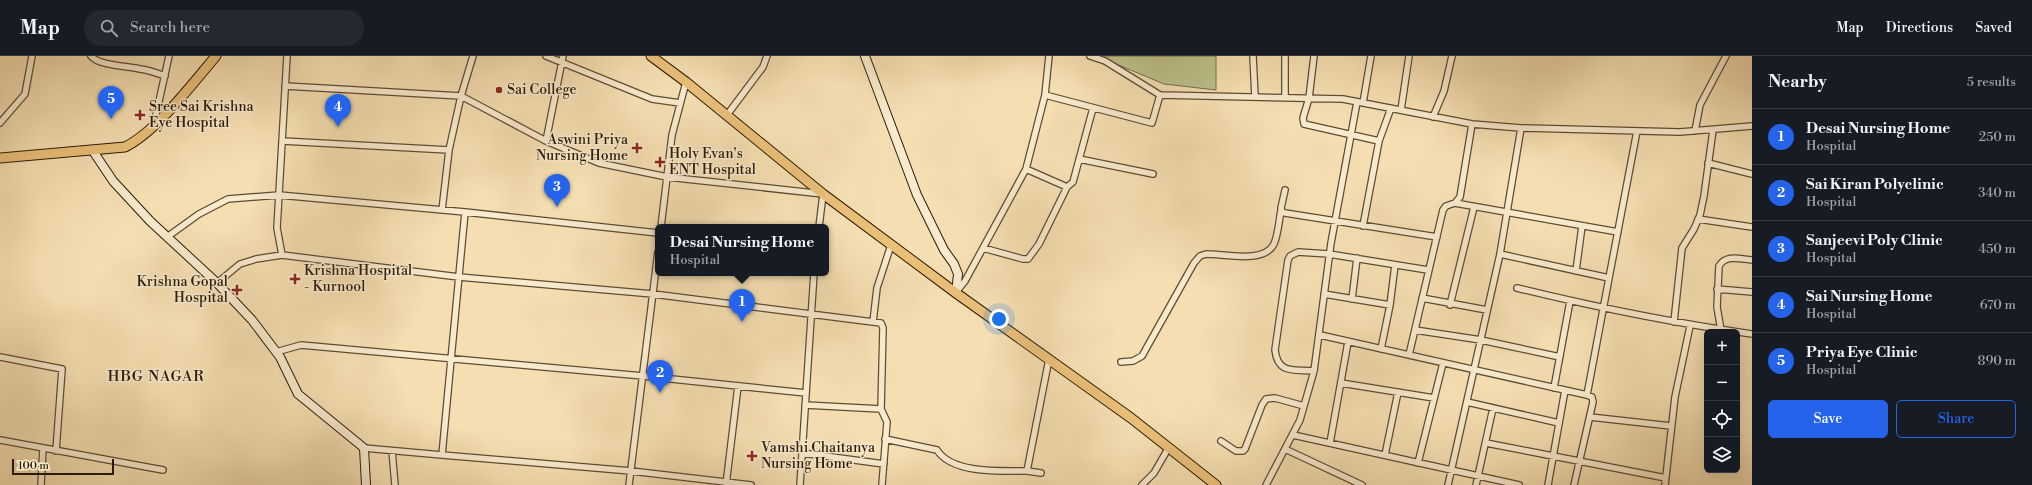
<!DOCTYPE html>
<html lang="en">
<head>
<meta charset="utf-8">
<style>
	body { margin:0; font-family:"Libre Bodoni",serif; background:#242831; color:#f1f3f6 }
	.controls { position:absolute; right:12px; bottom:12px; display:grid; overflow:hidden; border-radius:6px; box-shadow:0 4px 16px #0002 }
	.controls button { width:36px; height:36px; display:grid; place-items:center; padding:0; border:0; border-bottom:1px solid #363941; background:#171b24; color:#f1f3f6; font:20px sans-serif }
	.scale { position:absolute; left:12px; bottom:10px; width:102px; box-sizing:border-box; padding-left:4px; border:2px solid #2c1b07; border-top:0; font-size:11px; line-height:14px; white-space:nowrap; color:#2c1b07; -webkit-text-stroke:3px #f8eacd; paint-order:stroke }
	.you { position:absolute; left:999px; top:263px; width:14px; height:14px; margin:-10px; border:3px solid #fff; border-radius:50%; background:#1a73e8; box-shadow:0 0 0 6px #1a73e833 }
	.badge { display:grid; place-items:center; width:26px; height:26px; border-radius:50%; background:#2563eb; color:#fff; font-size:13px; font-weight:700 }
	.pin { position:absolute; translate:-50% -33px; filter:drop-shadow(0 1px 2px #0008) }
	.pin::after { content:''; position:absolute; top:21px; width:14px; height:12px; background:inherit; clip-path:polygon(0 0,100% 0,50% 100%) }
	.popup { position:absolute; left:655px; top:168px; width:174px; height:52px; box-sizing:border-box; display:grid; place-content:center; border-radius:6px; background:#171b24; filter:drop-shadow(0 1px 3px #0005); font-size:13px; white-space:nowrap; color:#9ea1a6 }
	.popup b { font-size:15px; color:#f1f3f6 }
	.popup::after { content:''; position:absolute; left:50%; top:100%; margin-left:-8px; border:8px solid transparent; border-top-color:#171b24 }
	.list { margin:0; padding:0; list-style:none }
	h2 { display:flex; justify-content:space-between; align-items:center; height:52px; margin:0; padding:0 16px; font-size:17px }
	h2 small { font-size:13px; font-weight:400; color:#9ea1a6 }
	.list li { display:grid; grid-template-columns:26px 1fr auto; gap:12px; align-items:center; box-sizing:border-box; height:56px; padding:0 16px; border-top:1px solid #363941 }
	.list b { display:block; font-size:15px; white-space:nowrap }
	.list p { margin:0; font-size:13px; white-space:nowrap; color:#9ea1a6 }
	.list em { font-size:13px; font-style:normal; color:#9ea1a6 }
	.actions { display:flex; gap:8px; padding:12px 16px }
	.actions a { flex:1; padding:9px 0; border:1px solid #2563eb; border-radius:6px; text-align:center; font-size:14px; color:#2563eb }
	.actions .main { background:#2563eb; color:#fff }
	.icon { flex:none; width:22px; height:22px; fill:none; stroke:currentColor; stroke-width:2; stroke-linecap:round; stroke-linejoin:round }
	.map { position:relative; flex:none; width:1752px; height:429px; overflow:hidden }
	header { display:flex; align-items:center; gap:24px; box-sizing:border-box; height:56px; padding:0 20px; background:#171b24; border-bottom:1px solid #363941 }
	header strong { font-size:19px }
	nav { display:flex; gap:22px; margin-inline-start:auto; font-size:14px }
	.search { width:280px; height:36px; background:#242831; display:flex; align-items:center; gap:10px; box-sizing:border-box; padding:0 14px; border-radius:22px; color:#9ea1a6; font-size:15px }
	main { display:flex }
	aside { flex:1; background:#171b24 }
	.map>svg:first-child { display:block }
	.green { fill:#bdc18b; stroke:#746e49 }
	.lines { fill:none; stroke-linecap:round; stroke-linejoin:round }
	.street-casing { stroke:#5e4c32; stroke-width:8 }
	.secondary-casing { stroke:#2c1b07; stroke-width:10 }
	.primary-casing { stroke:#2c1b07; stroke-width:11 }
	.street { stroke:#f8eacd; stroke-width:5.5 }
	.secondary { stroke:#f8eacd; stroke-width:8 }
	.primary { stroke:#eac079; stroke-width:9 }
	.poi-dot { fill:#8f2418; stroke:#f8eacd; stroke-width:1.5 }
	.labels { text-anchor:middle; dominant-baseline:central; stroke-width:3; stroke-linejoin:round; paint-order:stroke }
	.poi-label { font-size:14px; fill:#2c1b07; stroke:#f8eacd; text-anchor:start }
	.neighbourhood-label { font-size:15px; letter-spacing:1px; fill:#2c1b07; stroke:#f8eacd }
</style>
</head>
<body>
<header>
<strong>Map</strong>
<div class="search"><svg class="icon" aria-label="search" viewBox="0 0 24 24"><circle cx="10" cy="10" r="6"/><path d="M15 15l6 6"/></svg>Search here</div>
<nav><a>Map</a><a>Directions</a><a>Saved</a></nav>
</header>
<main>
<div class="map">
<svg width="1752" height="429" viewBox="0 0 1752 429">
	<rect width="100%" height="100%" fill="#f5dfb2"/>
	<filter id="stains"><feTurbulence type="fractalNoise" baseFrequency=".005" numOctaves="4"/><feColorMatrix values="0 0 0 0 .2 0 0 0 0 .09 0 0 0 0 .02 0 0 0 .5 -.17"/></filter>
	<radialGradient id="worn" r=".72"><stop offset=".6" stop-color="#630" stop-opacity="0"/><stop offset="1" stop-color="#630" stop-opacity=".3"/></radialGradient>
	<!-- green -->
	<path class="green" d="M1097,0h119v34l-52,-6z"/>
	<g class="lines">
		<!-- street casing -->
		<g class="street-casing">
			<path id="street" d="M91,0c8,10 37,10 49,13 9,1 17,4 25,7
				M473,0l-12,40 85,45 53,22 68,14 156,17 -4,33
				M546,0l106,43 28,4
				M1049,0l-4,39 107,28 8,-28
				M1090,0l15,5 55,34 183,4 129,25 49,4 159,4 72,-6
				M1253,0l2,41
				M1285,0v41
				M1314,0l-5,42 -6,20 1,6 75,17
				M285,30l176,10 -12,54 -7,60
				M1363,47l8,-47
				M1401,54l8,-54
				M727,59l36,-48 4,-11
				M1433,61l11,-26 8,-35
				M0,67l25,-29 7,-38
				M154,68l15,-68
				M1695,75l5,-26 26,-49
				M282,85l167,9
				M546,85l17,-85
				M1079,103l74,15
				M1708,107l44,11
				M1026,113l19,-74
				M1285,134l-4,18 1,4 3,1 152,24
				M1455,147l5,-6 12,-73
				M1698,163l54,8
				M1363,170l16,-85 12,-33
				M661,171l11,-92 14,-53
				M658,177l-193,-21 -23,243 189,16 120,14
				M167,181l32,-23 29,-15 51,-4 186,17
				M983,192l40,11h5l11,-15 28,-57
				M282,199l-5,-27 10,-172
				M1576,215l6,-45
				M1609,222l28,-147
				M217,227l23,-19 16,-5 26,-4 177,22 194,17 228,29 2,5 -2,81 6,13 -5,63
				M1517,232c78,19 156,35 235,46
				M1717,233l35,3
				M957,235l8,-10 61,-112 41,18 6,-5 20,-74
				M1324,238l66,11 -9,44
				M1422,242l65,12
				M1352,243l5,-41
				M1390,249l5,-40
				M1450,249l24,-98
				M873,266l4,-34 14,-43
				M1674,266l8,-74 12,-19 6,-14 4,-19 9,-66
				M1415,274l66,10 79,17
				M1721,274l-4,-23 2,-41c7,-12 21,-7 33,-6
				M1320,279l267,60 22,-117 -109,-24 21,-126
				M276,296l25,-7 342,31 163,17
				M1409,299l34,-145 3,-4 9,-3 163,29
				M0,301l62,12 -6,82
				M1121,306l12,-1 9,-5 52,-93 6,-7 6,-2c19,0 58,10 68,-10 4,-9 5,-23 7,-34
				M1314,315c-20,-2 -36,4 -39,-21l13,-90 2,-4 8,-4 31,2 99,16
				M1341,327l93,15
				M1554,332l16,-87
				M1467,346l92,21
				M805,349l76,4
				M1590,361l81,9
				M1293,379l226,50
				M885,383l52,11c15,24 64,21 90,21l22,-112
				M0,384l163,30
				M1221,385l15,10h7l2,-2 17,-44 4,-6 9,-1 29,8
				M1330,387l18,-101
				M1486,387l180,35
				M364,392l78,7
				M1285,393l77,36
				M392,395l3,34
				M802,397l82,11
				M1385,399l13,-63
				M1418,407l25,-100
				M1027,415l14,2
				M41,429l2,-36
				M629,429l29,-233
				M726,429l12,-99
				M800,429l14,-212
				M1142,429l12,-12 15,-26
				M1266,429l34,-65 14,-49 17,-128 26,-141
				M1448,429l52,-231
				M1476,429l17,-77
				M1548,429l17,-95
				M1574,429l19,-83 -1,-5 -5,-2
				M1665,429l10,-88 15,-71"/>
		</g>
		<!-- secondary casing -->
		<g class="secondary-casing">
			<path id="secondary" d="M865,0l52,139 27,55 10,14 4,10 -2,19
				M93,95l20,30 37,40 67,62 35,37 28,37 18,37 66,54 2,37"/>
		</g>
		<!-- primary casing -->
		<g class="primary-casing">
			<path id="primary" d="M651,0l35,26 137,112 133,99 175,125 85,67
				M0,102l125,-11c31,-15 68,-64 91,-91"/>
		</g>
		<!-- street -->
		<use href="#street" class="street"/>
		<!-- secondary -->
		<use href="#secondary" class="secondary"/>
		<!-- primary -->
		<use href="#primary" class="primary"/>
	</g>
	<!-- markers -->
	<g class="poi-dot">
		<circle cx="499" cy="34" r="4"/>
		<path d="M138 53h4v4h4v4h-4v4h-4v-4h-4v-4h4z"/>
		<path d="M635 86h4v4h4v4h-4v4h-4v-4h-4v-4h4z"/>
		<path d="M658 100h4v4h4v4h-4v4h-4v-4h-4v-4h4z"/>
		<path d="M293 217h4v4h4v4h-4v4h-4v-4h-4v-4h4z"/>
		<path d="M235 228h4v4h4v4h-4v4h-4v-4h-4v-4h4z"/>
		<path d="M750 394h4v4h4v4h-4v4h-4v-4h-4v-4h4z"/>
	</g>
	<g class="labels">
		<!-- poi labels -->
		<g class="poi-label">
			<text x="507" y="34">Sai College</text>
			<text x="149" y="51">Sree Sai Krishna<tspan x="149" dy="16">Eye Hospital</tspan></text>
			<text x="628" y="84" text-anchor="end">Aswini Priya<tspan x="628" dy="16">Nursing Home</tspan></text>
			<text x="669" y="98">Holy Evan's<tspan x="669" dy="16">ENT Hospital</tspan></text>
			<text x="304" y="215">Krishna Hospital<tspan x="304" dy="16">- Kurnool</tspan></text>
			<text x="228" y="226" text-anchor="end">Krishna Gopal<tspan x="228" dy="16">Hospital</tspan></text>
			<text x="761" y="392">Vamshi Chaitanya<tspan x="761" dy="16">Nursing Home</tspan></text>
		</g>
		<!-- neighbourhood labels -->
		<g class="neighbourhood-label">
			<text x="156" y="320">HBG NAGAR</text>
		</g>
	</g>
	<rect width="100%" height="100%" filter="url(#stains)"/>
	<rect width="100%" height="100%" fill="url(#worn)"/>
</svg>
<div class="controls">
<button>+</button>
<button>−</button>
<button><svg class="icon" aria-label="locate" viewBox="0 0 24 24"><circle cx="12" cy="12" r="6"/><path d="M12 2v4M12 18v4M2 12h4M18 12h4"/></svg></button>
<button><svg class="icon" aria-label="layers" viewBox="0 0 24 24"><path d="M12 4l9 5-9 5-9-5zM3 14l9 5 9-5"/></svg></button>
</div>
<div class="scale">100 m</div>
<div class="you"></div>
<div class="pin badge" style="left:742px;top:266px">1</div>
<div class="popup"><b>Desai Nursing Home</b>Hospital</div>
<div class="pin badge" style="left:660px;top:337px">2</div>
<div class="pin badge" style="left:557px;top:151px">3</div>
<div class="pin badge" style="left:338px;top:71px">4</div>
<div class="pin badge" style="left:111px;top:63px">5</div>
</div>
<aside>
<h2>Nearby<small>5 results</small></h2>
<ul class="list">
<li><span class="badge">1</span><div><b>Desai Nursing Home</b><p>Hospital</p></div><em>250 m</em></li>
<li><span class="badge">2</span><div><b>Sai Kiran Polyclinic</b><p>Hospital</p></div><em>340 m</em></li>
<li><span class="badge">3</span><div><b>Sanjeevi Poly Clinic</b><p>Hospital</p></div><em>450 m</em></li>
<li><span class="badge">4</span><div><b>Sai Nursing Home</b><p>Hospital</p></div><em>670 m</em></li>
<li><span class="badge">5</span><div><b>Priya Eye Clinic</b><p>Hospital</p></div><em>890 m</em></li>
</ul>
<div class="actions"><a class="main">Save</a><a>Share</a></div>
</aside>
</main>
</body>
</html>
